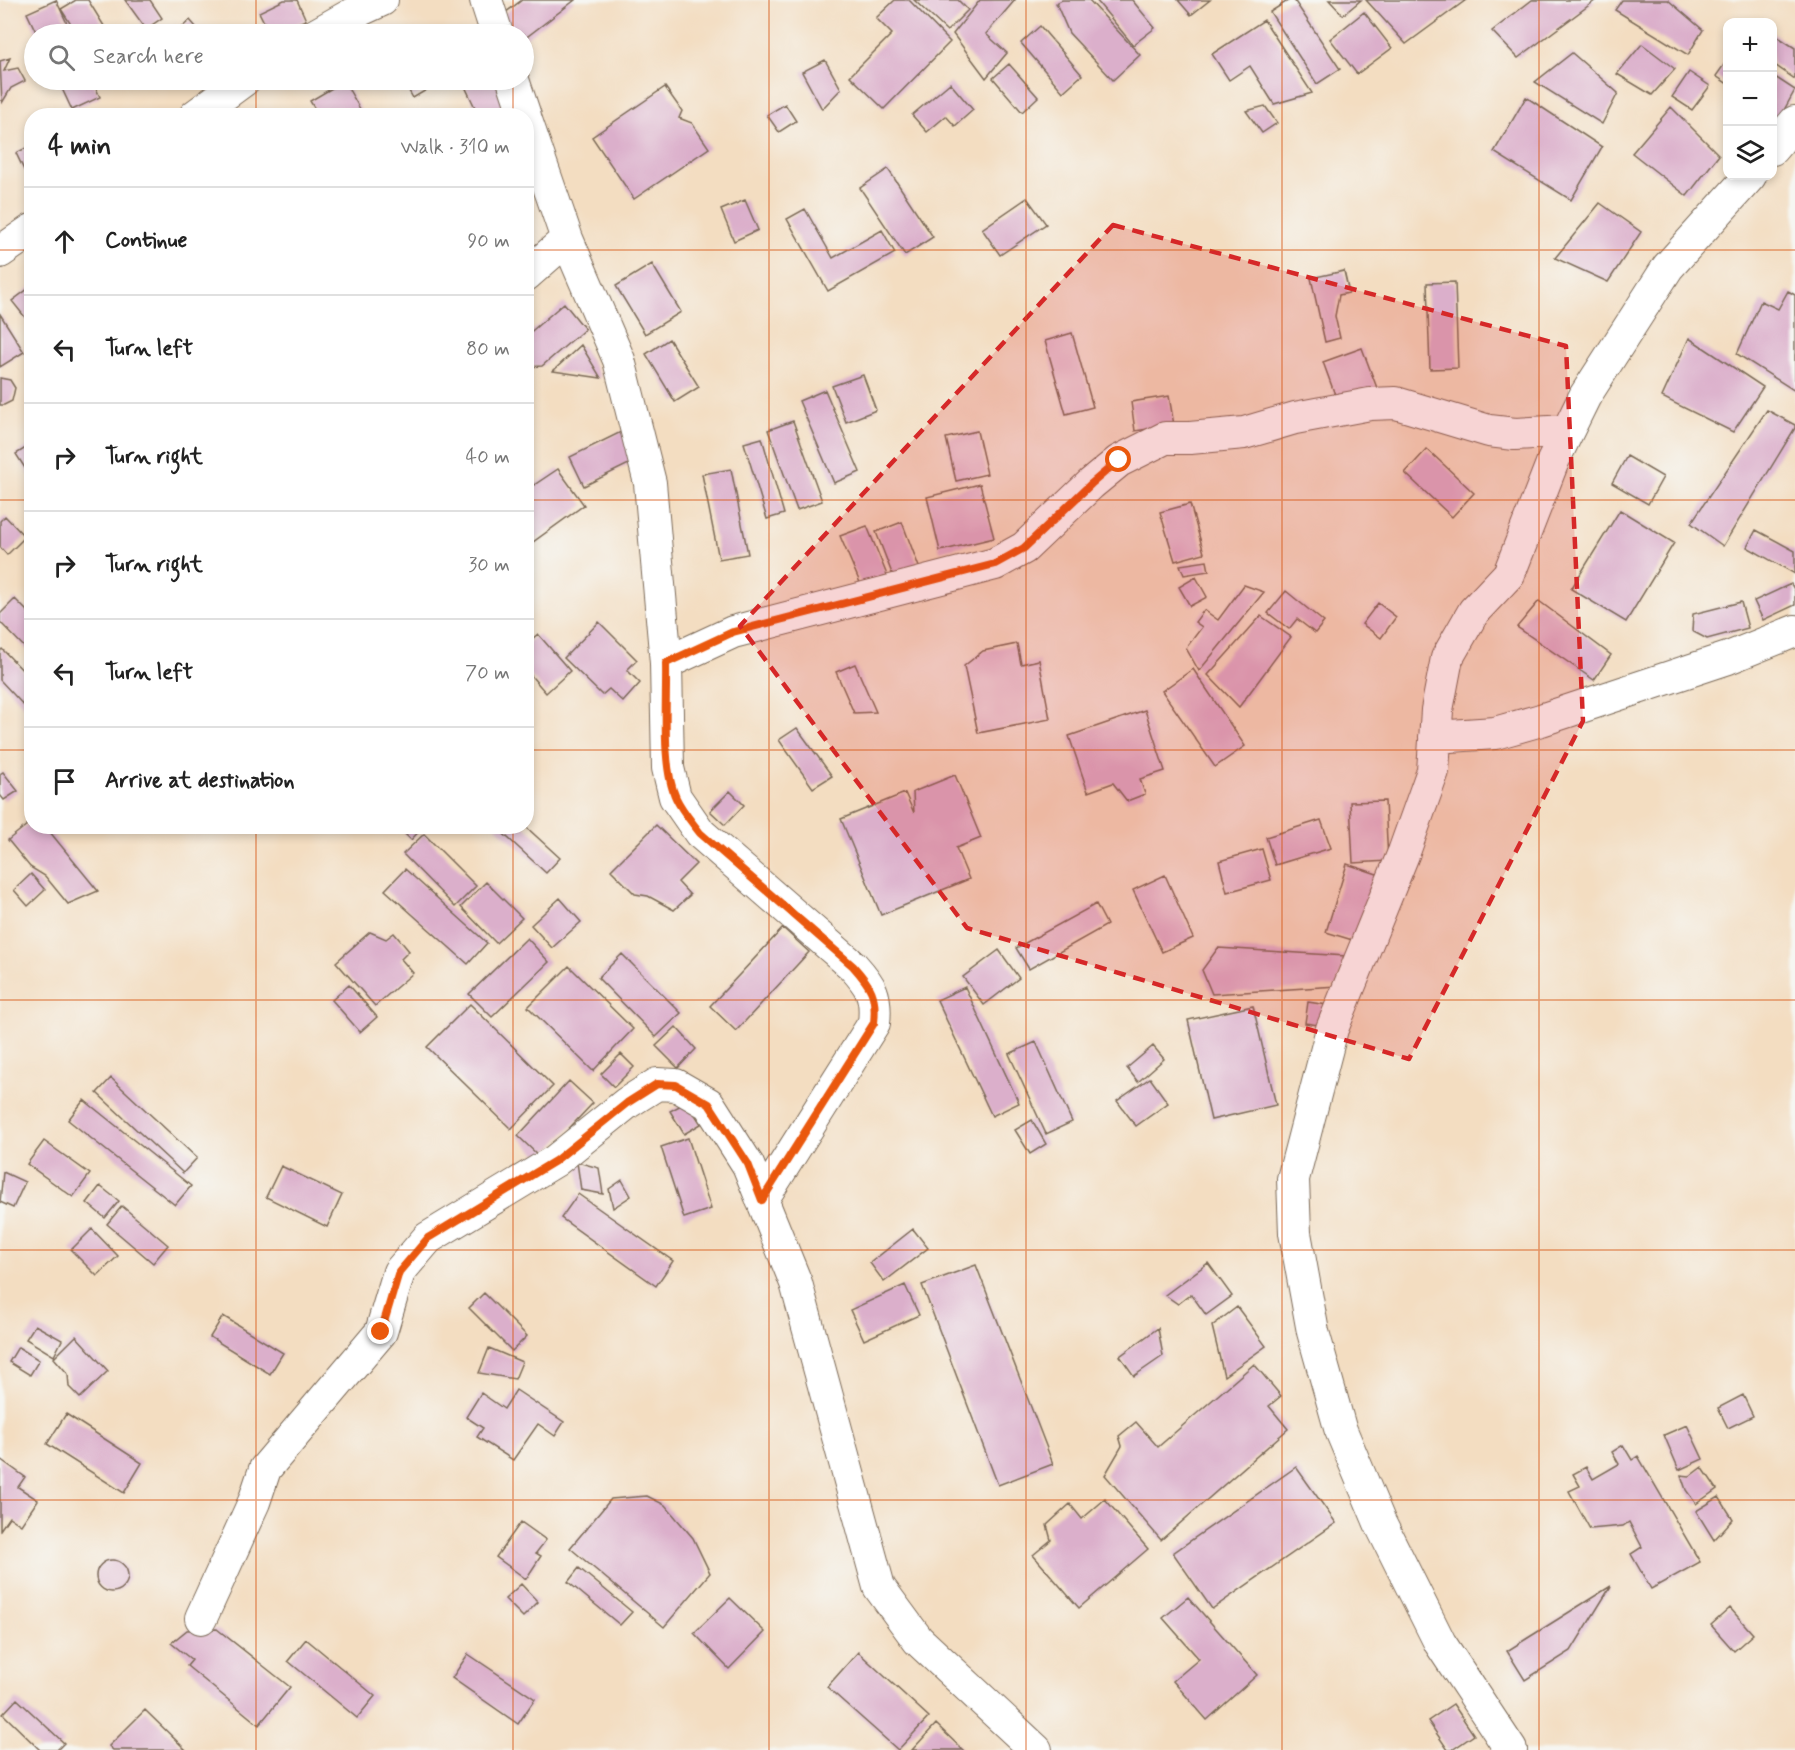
<!DOCTYPE html>
<html lang="en">
<head>
<meta charset="utf-8">
<style>
	body { margin:0; font-family:Mynerve,sans-serif; background:#f2f2f2; color:#222 }
	.controls { position:absolute; right:18px; top:18px; display:grid; overflow:hidden; border-radius:12px; box-shadow:0 3px 9px #0003 }
	.controls button { width:54px; height:54px; display:grid; place-items:center; padding:0; border:0; border-bottom:2px solid #e0e0e0; background:#fff; color:#222; font:30px sans-serif }
	.stop { position:absolute; width:18px; height:18px; margin:-14px; border:4px solid #ea580c; border-radius:50%; background:#fff }
	.stop.end { background:#ea580c; border-color:#fff; box-shadow:0 2px 6px #0008 }
	.list { margin:0; padding:0; list-style:none }
	h2 { display:flex; justify-content:space-between; align-items:center; height:78px; margin:0; padding:0 24px; font-size:26px }
	h2 small { font-size:20px; font-weight:400; color:#767676 }
	.list li { display:grid; grid-template-columns:39px 1fr auto; gap:18px; align-items:center; box-sizing:border-box; height:108px; padding:0 24px; border-top:2px solid #e0e0e0 }
	.list b { display:block; font-size:22px; white-space:nowrap }
	.list em { font-size:20px; font-style:normal; color:#767676 }
	.icon { flex:none; width:33px; height:33px; fill:none; stroke:currentColor; stroke-width:2; stroke-linecap:round; stroke-linejoin:round }
	.map { position:relative; flex:none; width:1795px; height:1750px; overflow:hidden }
	.search { position:absolute; background:#fff; box-shadow:0 3px 9px #0003; left:24px; top:24px; width:510px; height:66px; display:flex; align-items:center; gap:15px; box-sizing:border-box; padding:0 21px; border-radius:33px; color:#767676; font-size:22px }
	.panel { position:absolute; background:#fff; box-shadow:0 3px 9px #0003; left:24px; top:108px; width:510px; height:726px; border-radius:24px }
	.map>svg:first-child { display:block }
	.building { fill:#dbafcb }
	.lines { fill:none; stroke-linecap:round; stroke-linejoin:round }
	.street-casing { stroke:#7b6957; stroke-width:34 }
	.street { stroke:#fff; stroke-width:32 }
	.route { stroke:#ea580c; stroke-width:8 }
	.marked { fill:#d62828; fill-opacity:0.2; stroke:#d62828; stroke-width:4.5; stroke-dasharray:12 8; stroke-linejoin:round }
	.grid { fill:none; stroke:#d7540e; stroke-width:1.5; stroke-opacity:0.55 }
</style>
</head>
<body>
<div class="map">
<svg width="1795" height="1750" viewBox="0 0 1795 1750">
	<rect width="100%" height="100%" fill="#f6f6f2"/>
	<filter id="ink" filterUnits="userSpaceOnUse"><feTurbulence type="fractalNoise" baseFrequency=".0167" numOctaves="2"/><feDisplacementMap in="SourceGraphic" scale="12" xChannelSelector="R" yChannelSelector="G"/><feConvolveMatrix kernelMatrix="1 2 1 2 8 2 1 2 1" color-interpolation-filters="sRGB"/></filter>
	<filter id="wash" filterUnits="userSpaceOnUse"><feTurbulence type="fractalNoise" baseFrequency=".008" numOctaves="4" result="noise"/><feDisplacementMap in="SourceGraphic" scale="24" xChannelSelector="R" yChannelSelector="G"/><feGaussianBlur stdDeviation="1.35" result="paint"/><feColorMatrix in="noise" values="0 0 0 0 0 0 0 0 0 0 0 0 0 0 0 0 0 1.4 0 .05"/><feComposite in="paint" operator="in"/></filter>
	<g filter="url(#wash)">
		<rect width="100%" height="100%" fill="#f3ddc1"/>
		<g id="blocks">
			<!-- building -->
			<path class="building" d="M56,0l16,34h-35l-10,-21z
				M76,0h12l21,34h-32l-16,-25z
				M125,0h25l12,18 -16,11z
				M284,0h13l9,20 -36,14 -11,-22z
				M522,0h53l-51,39v-5h-19l-8,-15z
				M895,0h14l41,42 -66,67 -34,-33 42,-42 -16,-16z
				M914,0h44l10,10 -21,21z
				M980,0h35l-29,34 21,19 -21,25 -33,-44z
				M1062,0h27l51,55 -27,25 -44,-47 -13,-30z
				M1096,0h36l23,28 -22,17z
				M1178,0h32l-19,15z
				M1289,0h5l46,69 -23,15 -47,-72z
				M1329,0h32l-18,15z
				M1366,0h100l-60,44z
				M1532,0h64l-78,58 -26,-27z
				M1622,0h46l35,30 -15,25 -73,-45z
				M1364,12l28,36 -35,26 -27,-35z
				M190,20l12,14h-20l-3,-4z
				M1264,20l48,73 -38,11 -24,-38 -21,14 -17,-26z
				M1040,26l42,49 -19,17 -42,-49z
				M1772,33l23,15v31l-23,-16z
				M1642,44l33,25 -23,26 -35,-21z
				M1572,53l46,40 -16,31 -67,-42z
				M10,58l-6,13 14,-3 7,13 -14,7 -9,15 -2,-42z
				M1728,59v25l-12,-8z
				M825,60l16,29 -19,20 -20,-37z
				M1009,64l29,33 -16,15 -29,-34z
				M1689,72l21,14 -18,24 -20,-13z
				M1772,75l23,15 -16,29 -7,-4z
				M58,80h34l8,17 -28,13z
				M403,80h26l4,6 -20,12z
				M462,80h34l17,36h-34z
				M344,81l20,35h-45l-9,-15z
				M950,83l23,27 -18,16 -9,-10 -19,16 -15,-17z
				M665,87l17,24 -3,7 13,5 17,25 -75,51 -42,-62z
				M1526,97l76,50 -31,53 -77,-48z
				M785,104l11,17 -17,11 -12,-17z
				M1265,106l12,17 -15,10 -16,-22z
				M1671,107l48,48 -32,41 -55,-43z
				M32,145v24l-7,3 -9,-19z
				M888,169l45,68 -28,18 -45,-67z
				M1027,198l19,26 -46,31 -18,-26z
				M745,200l13,30 -24,11 -13,-31z
				M1600,203l41,29 -33,50 -53,-24z
				M805,209l28,49 49,-28 13,23 -67,38 -41,-72z
				M652,264l29,48 -36,22 -29,-48z
				M1344,271l5,22 -10,2 -4,21 5,22 -15,4 -14,-64z
				M1455,282l3,86 -28,1 -3,-86z
				M32,286v40l-20,-25z
				M1788,291l7,4v96l-58,-37 24,-53 17,8z
				M564,303l21,26 -43,37 -16,1v-31z
				M0,314l24,38 -24,15z
				M1072,333l21,74 -27,7 -21,-73z
				M1689,338l74,49 -30,45 -71,-35z
				M669,339l30,48 -24,15 -29,-48z
				M581,345l20,33 -48,-7z
				M1362,348l15,40 -39,15 -15,-41z
				M863,375l13,35 -30,12 -14,-36z
				M0,378l10,2 5,8 -3,13 -8,4h-4z
				M825,390l35,82 -26,11 -35,-82z
				M1169,396l5,29 -39,6 -4,-29z
				M1767,410l28,15v3l-72,118 -32,-23z
				M793,421l29,80 -25,9 -29,-80z
				M623,431l14,29 -53,26 -14,-29z
				M977,431l10,43 -31,7 -10,-43z
				M762,438l22,76 -17,5 -23,-76z
				M32,444v35l-16,-25z
				M1427,449l47,44 -22,24 -47,-44z
				M1627,456l36,21 -15,27 -36,-21z
				M558,469l26,36 -58,42v-73l8,11z
				M731,469l17,85 -29,5 -17,-85z
				M980,484l14,54 -54,13 -13,-54z
				M1190,504l14,49 -29,8 -15,-49z
				M1620,510l54,33 -48,79 -55,-33z
				M5,516l20,21 -18,18 -7,-8v-26z
				M902,522l17,45 -26,9 -17,-44z
				M867,526l20,49 -26,10 -21,-49z
				M1756,530l39,21v23l-48,-27z
				M1207,561l2,10 -25,4 -4,-10z
				M1196,577l11,20 -17,9 -11,-19z
				M1791,584l4,7v14l-32,15 -9,-19z
				M1244,585l20,7 -65,79 -13,-23 16,-21 -7,-5 9,-12 14,10z
				M1286,591l38,31 -9,11 -18,-14 -8,10 -21,-16z
				M15,599l17,17v39l-32,-33v-8z
				M1539,601l72,54 -17,25 -77,-53z
				M1741,602l7,26 -41,11 -15,-8 1,-17z
				M1378,603l18,14 -15,21 -19,-14z
				M1261,616l30,21 -52,70 -31,-32z
				M599,622l38,38 -10,10 13,13 -17,19 -14,-13 -7,6 -38,-37z
				M538,634l32,37 -24,22 -20,-23v-26z
				M1017,644l4,20 18,-4 11,59 -72,14 -14,-67 19,-15z
				M2,649l30,31v26l-4,4 -28,-30v-29z
				M855,664l21,48 -22,1 -18,-41z
				M1193,669l52,77 -30,21 -53,-76z
				M1145,710l20,61 -25,8 5,15 -18,7 -14,-18 -25,9 -19,-56z
				M797,728l35,48 -19,12 -34,-48z
				M3,772l15,19 -14,9 -4,-5v-21z
				M955,775l26,63 -25,10 13,31 -88,36 -40,-96 64,-26 9,20 -1,-21z
				M730,791l14,14 -19,20 -15,-14z
				M1385,801l3,60 -35,2 -3,-61z
				M1321,820l10,28 -56,17 -9,-28z
				M32,821v5h13l53,65 -30,13 -23,-28 -15,-9 -22,-27z
				M656,825l40,39 -18,18 12,13 -16,15 -26,-14 -13,-2 -24,-24z
				M397,826h27l-13,14z
				M495,826h30l35,32 -14,15z
				M424,834l52,52 -21,21 -52,-53z
				M1262,849l9,31 -44,12 -8,-31z
				M1347,864l33,11 -21,67 -33,-10z
				M405,869l82,74 -19,21 -83,-74z
				M31,874l14,16 -17,16 -14,-16z
				M1165,875l28,63 -31,14 -29,-62z
				M486,882l36,36 -26,25 -35,-36z
				M560,898l21,24 -29,26 -21,-23z
				M1096,904l11,21 -78,44 -13,-21z
				M783,928l26,24 -73,79 -26,-25z
				M370,932l16,7 8,-6 15,18 -8,8 12,14 -38,33 -39,-44z
				M527,938l22,24 -57,55 -23,-23z
				M1218,948l128,8 -9,30 -125,8 -10,-24z
				M999,950l20,28 -35,27 -21,-28z
				M622,954l59,59 -25,24 -58,-59z
				M569,966l64,63 -40,42 -65,-64z
				M349,985l28,32 -17,15 -28,-32z
				M965,987l54,116 -27,13 -55,-116z
				M1308,1002l19,3 -2,21 -20,-3z
				M470,1004l83,82 -42,43 -84,-82z
				M1253,1006l23,99 -65,15 -23,-100z
				M676,1027l20,22 -18,19 -22,-22z
				M1036,1042l36,80 -26,12 -37,-80z
				M1153,1046l11,13 -26,23 -11,-14z
				M621,1054l13,13 -20,20 -13,-13z
				M111,1078l86,80 -14,15 -86,-80z
				M1150,1078l18,25 -32,23 -19,-25z
				M569,1081l24,22 -52,55 -23,-22z
				M84,1100l107,86 -16,19 -107,-85z
				M687,1102l14,22 -17,10 -14,-23z
				M1032,1120l14,24 -16,10 -15,-24z
				M688,1138l23,71 -27,9 -23,-71z
				M44,1141l46,33 -17,23 -46,-33z
				M577,1162l22,6 4,26 -22,-4z
				M281,1166l61,29 -15,32 -61,-30z
				M3,1172l22,10 -12,26 -13,-6z
				M622,1180l9,16 -18,12 -4,-19z
				M100,1186l19,15 -14,17 -18,-15z
				M578,1194l95,67 -17,25 -95,-68z
				M122,1206l46,39 -15,18 -46,-39z
				M92,1229l26,27 -21,20 -26,-26z
				M913,1229l15,19 -44,34 -14,-19z
				M1208,1263l24,33 -26,19 -15,-21 -13,10 -13,-9z
				M976,1265l77,199 -55,21 -76,-200z
				M905,1285l14,30 -55,25 -14,-30z
				M484,1293l43,43 -15,15 -43,-43z
				M1237,1307l29,39 -42,30 -12,-50z
				M223,1316l60,37 -13,21 -60,-37z
				M35,1325l27,15 -8,16 -28,-17z
				M1158,1328l5,28 -29,20 -14,-20z
				M76,1336l32,35 -28,27 -11,-11 -1,-13 -14,-16z
				M18,1347l21,13 -9,15 -21,-13z
				M489,1348l33,14 -7,17 -36,-6z
				M1254,1364l27,32 -12,10 19,23 -127,111 -56,-65 17,-29 -3,-10 17,-14 22,25z
				M516,1390l48,32 -9,14 -17,-12 -25,36 -36,-23 6,-9 -17,-11 15,-24 23,16z
				M1743,1395l10,21 -25,12 -10,-20z
				M66,1414l76,49 -18,30 -77,-49z
				M1687,1425l16,34 -24,11 -15,-35z
				M1623,1445l9,15 6,-4 62,106 -49,27 -20,-35 11,-7 -13,-25 -6,4 -33,3 -21,-38 11,-5 -7,-12 13,-7 7,12 26,-15 -7,-12z
				M0,1459l25,18 -7,10 20,13 -17,25 -12,-8 -9,13z
				M1296,1467l40,56 -124,86 -39,-56z
				M1702,1467l15,22 -21,15 -10,-14 -5,-15 9,1z
				M647,1496l18,9 28,33 17,35 -46,54 -94,-79 41,-49z
				M1719,1497l14,22 -19,21 -18,-29z
				M1105,1499l43,50 -69,59 -46,-53 18,-15 -4,-15 23,-21 12,15z
				M521,1522l25,18 -10,13 5,3 -15,23 -30,-22z
				M96 1576a16 16 0 1 1 32 0a16 16 0 1 1-32 0Z
				M579,1568l53,44 -12,13 -52,-43z
				M521,1584l17,18 -15,15 -18,-18z
				M1611,1586l-40,65 -46,29 -18,-29z
				M1188,1597l69,78 -50,45 -34,-39 26,-22 -36,-41z
				M730,1598l35,34 -36,37 -35,-36z
				M1730,1608l23,26 -19,17 -23,-26z
				M217,1629l73,58 -31,38 -72,-59 5,-6 -21,-17 16,-13z
				M306,1639l69,57 -18,22 -69,-57z
				M858,1652l71,65 -31,33 -71,-63z
				M468,1654l67,45 -17,25 -66,-46z
				M17,1699l47,44 -7,7h-17l-37,-36z
				M1453,1704l21,31 -22,15h-4l-20,-29z
				M145,1710l41,40h-73l-4,-4z
				M936,1724l27,26h-51z"/>
		</g>
	</g>
	<g filter="url(#ink)">
		<use href="#blocks" fill-opacity="0" stroke="#7b6957" stroke-width="1.5"/>
		<g class="lines">
			<!-- street casing -->
			<g class="street-casing">
				<path id="street" d="M486,0l11,34
					M317,34l39,-22 26,-12
					M513,80l12,36
					M195,116l49,-36
					M526,120l41,119 52,121 31,123 16,180 2,105 7,29 25,36 153,133c18,20 24,29 21,57l-112,177
					M1772,149l23,-27
					M0,252l32,-22
					M526,275l41,-36
					M666,663l67,-31 262,-68 29,-16 67,-64 28,-23 46,-23h25l54,-5 51,-15 75,-14 26,-1 93,28 26,3 52,-3
					M1435,737l60,-4 46,-13 187,-62 67,-27
					M201,1618l53,-116 11,-33 116,-137 18,-60 29,-34 127,-77 72,-58 30,-19 19,1 33,19 39,61 48,118 83,304 39,53 118,110
					M1511,1750l-71,-107 -60,-120 -40,-95 -27,-96 -18,-99 -2,-54 39,-150 72,-177 29,-81 4,-61 10,-52 27,-47 35,-37 44,-113 32,-65 83,-129 82,-91"/>
			</g>
			<!-- street -->
			<use href="#street" class="street"/>
		</g>
	</g>
	<g class="lines" filter="url(#ink)">
		<!-- route -->
		<path class="route" d="M381,1332l18,-60 29,-34 127,-77 72,-58 30,-19 19,1 33,19 39,60 14,36 112,-177c3,-28 -3,-37 -21,-57l-153,-133c-8,-11 -18,-22 -24,-35 -15,-32 -9,-98 -10,-135l67,-31 262,-68 29,-16 67,-64 28,-24"/>
	</g>
	<!-- marked area -->
	<path class="marked" d="M1113,225l453,121 17,375 -174,338 -442,-131 -227,-302z"/>
	<!-- grid -->
	<path class="grid" d="M256,0v34M513,0v34M769,0v1750M1026,0v1750M1282,0v1750M1539,0v1750M256,80v36M513,80v36M0,250h32M526,250h1269M0,500h32M526,500h1269M0,750h32M526,750h1269M256,826v924M513,826v924M0,1000h1795M0,1250h1795M0,1500h1795"/>
</svg>
<div class="controls">
<button>+</button>
<button>−</button>
<button><svg class="icon" aria-label="layers" viewBox="0 0 24 24"><path d="M12 4l9 5-9 5-9-5zM3 14l9 5 9-5"/></svg></button>
</div>
<div class="stop" style="left:1119px;top:460px"></div>
<div class="stop end" style="left:381px;top:1332px"></div>
<div class="search"><svg class="icon" aria-label="search" viewBox="0 0 24 24"><circle cx="10" cy="10" r="6"/><path d="M15 15l6 6"/></svg>Search here</div>
<section class="panel">
<h2>4 min<small>Walk · 310 m</small></h2>
<ul class="list">
<li><svg class="icon" aria-label="ahead" viewBox="0 0 24 24"><path d="M12 20V5M6 11l6-6 6 6"/></svg><div><b>Continue</b></div><em>90 m</em></li>
<li><svg class="icon" aria-label="left" viewBox="0 0 24 24"><path d="M17 20v-9H6M10 6l-5 5 5 5"/></svg><div><b>Turn left</b></div><em>80 m</em></li>
<li><svg class="icon" aria-label="right" viewBox="0 0 24 24"><path d="M7 20v-9h11M14 6l5 5-5 5"/></svg><div><b>Turn right</b></div><em>40 m</em></li>
<li><svg class="icon" aria-label="right" viewBox="0 0 24 24"><path d="M7 20v-9h11M14 6l5 5-5 5"/></svg><div><b>Turn right</b></div><em>30 m</em></li>
<li><svg class="icon" aria-label="left" viewBox="0 0 24 24"><path d="M17 20v-9H6M10 6l-5 5 5 5"/></svg><div><b>Turn left</b></div><em>70 m</em></li>
<li><svg class="icon" aria-label="arrive" viewBox="0 0 24 24"><path d="M6 21V4h12l-3 4 3 4H6"/></svg><div><b>Arrive at destination</b></div></li>
</ul>
</section>
</div>
</body>
</html>
